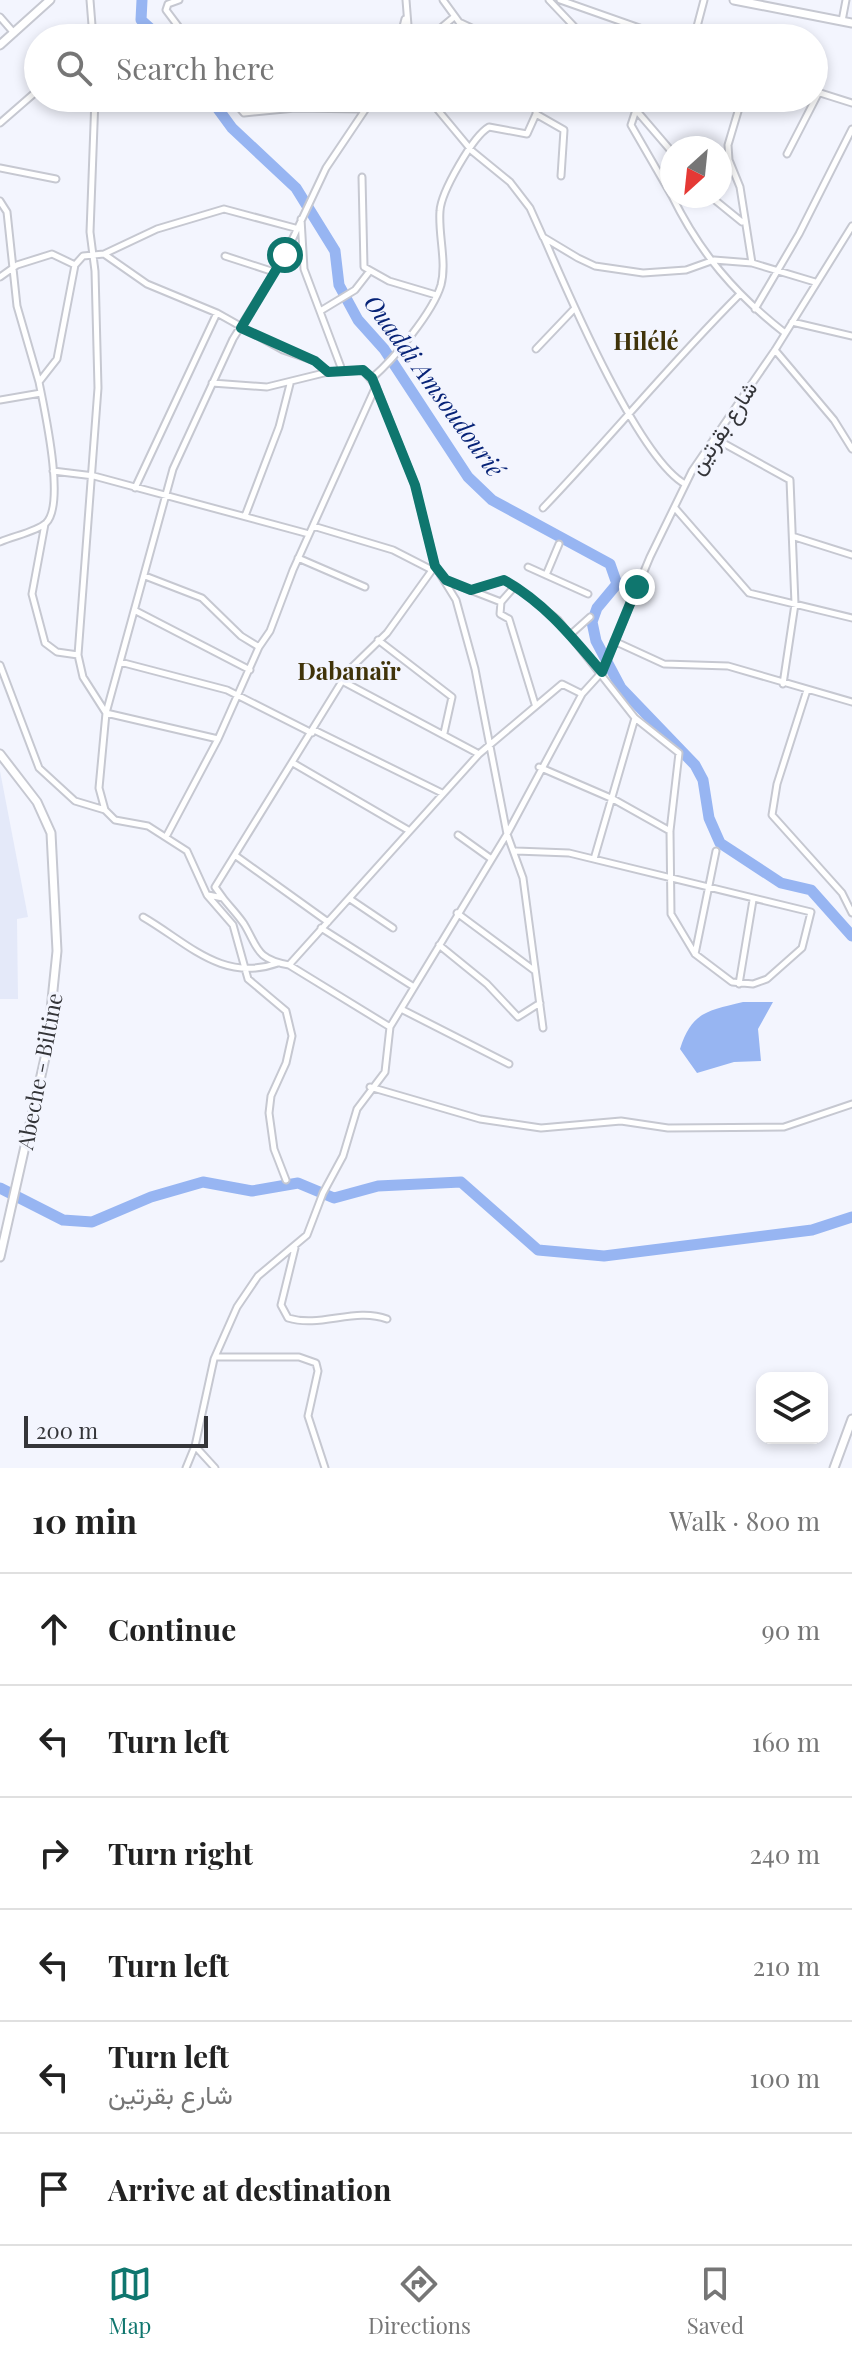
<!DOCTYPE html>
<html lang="en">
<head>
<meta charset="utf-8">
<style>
	body { margin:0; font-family:"Playfair Display",Vazirmatn,serif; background:#f6f6f6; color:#222 }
	.controls { position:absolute; right:24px; bottom:24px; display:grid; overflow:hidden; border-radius:16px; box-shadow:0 4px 12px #0003 }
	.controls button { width:72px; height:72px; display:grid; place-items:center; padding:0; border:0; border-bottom:2px solid #e0e0e0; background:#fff; color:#222; font:40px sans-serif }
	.compass { position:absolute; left:660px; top:136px; width:72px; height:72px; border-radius:50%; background:#fff; box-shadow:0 4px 12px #0003; rotate:207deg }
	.scale { position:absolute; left:24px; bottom:20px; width:184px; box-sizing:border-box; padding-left:8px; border:4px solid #343539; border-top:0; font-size:22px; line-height:28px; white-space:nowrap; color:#343539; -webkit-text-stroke:6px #f3f5fe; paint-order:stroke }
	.stop { position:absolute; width:24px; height:24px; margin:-18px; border:6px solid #0f766e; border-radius:50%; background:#fff }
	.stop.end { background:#0f766e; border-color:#fff; box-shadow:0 2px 8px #0008 }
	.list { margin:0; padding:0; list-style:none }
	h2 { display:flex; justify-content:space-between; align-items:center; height:104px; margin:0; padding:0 32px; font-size:34px }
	h2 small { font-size:26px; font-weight:400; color:#767676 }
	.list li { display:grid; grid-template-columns:52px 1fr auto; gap:24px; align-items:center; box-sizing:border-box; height:112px; padding:0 32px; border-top:2px solid #e0e0e0 }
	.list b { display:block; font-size:30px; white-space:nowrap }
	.list p { margin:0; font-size:26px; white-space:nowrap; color:#767676 }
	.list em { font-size:26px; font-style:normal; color:#767676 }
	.icon { flex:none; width:44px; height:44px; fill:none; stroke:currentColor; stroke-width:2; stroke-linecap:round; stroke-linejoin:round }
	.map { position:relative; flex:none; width:852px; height:1468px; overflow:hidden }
	.search { position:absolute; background:#fff; box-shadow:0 4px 12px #0003; left:24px; right:24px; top:24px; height:88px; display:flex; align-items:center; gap:20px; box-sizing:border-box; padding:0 28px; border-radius:44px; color:#767676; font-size:30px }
	.sheet { height:776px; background:#fff }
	nav { display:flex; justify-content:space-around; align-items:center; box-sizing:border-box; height:112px; border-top:2px solid #e0e0e0; background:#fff; font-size:22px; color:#767676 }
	nav a { display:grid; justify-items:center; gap:4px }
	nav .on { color:#0f766e }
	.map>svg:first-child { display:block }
	.built { fill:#e4e9f9 }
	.water { fill:#97b5f2 }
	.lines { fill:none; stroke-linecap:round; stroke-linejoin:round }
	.river { stroke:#97b5f2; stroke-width:11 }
	.street-casing { stroke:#c6c8d1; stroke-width:9 }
	.secondary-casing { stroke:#c6c8d1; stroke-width:11 }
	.street { stroke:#fff; stroke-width:5 }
	.secondary { stroke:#fff; stroke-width:7 }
	.route { stroke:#0f766e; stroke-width:10 }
	.labels { text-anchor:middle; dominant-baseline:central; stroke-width:6; stroke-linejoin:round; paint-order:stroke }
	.street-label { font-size:22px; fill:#343539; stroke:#f3f5fe }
	.neighbourhood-label { font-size:24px; font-weight:bold; fill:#403309; stroke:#f3f5fe }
	.water-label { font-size:24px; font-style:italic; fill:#072377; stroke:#f3f5fe }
</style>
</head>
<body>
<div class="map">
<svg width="852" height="1468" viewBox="0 0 852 1468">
	<rect width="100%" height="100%" fill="#f3f5fe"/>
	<!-- built -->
	<path class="built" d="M0,771l28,146 -11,2 1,80h-18z"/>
	<!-- water -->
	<path class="water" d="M743,1002h30l-15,27 3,32 -27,1 -37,11 -17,-24c12,-38 28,-38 63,-47z"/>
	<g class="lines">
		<!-- river -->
		<path class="river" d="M142,0l-1,20 20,18
			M210,98l22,30 64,60 39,63 4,34 19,35 26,29 84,128 24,23 118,64 7,20 -20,24 -5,14 4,19 25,47 74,77 8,15 6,38 11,25 61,40 30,7 41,46
			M0,1188l63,32 29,2 59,-25 52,-15 49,9 46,-8 36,15 44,-12 83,-4 77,68 66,6 208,-26 40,-13"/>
		<!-- street casing -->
		<g class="street-casing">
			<path id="street" d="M90,0l3,38
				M179,0l-11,4 -2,6 21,28
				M406,0l3,38
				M443,0l16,22 34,16
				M549,0l36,38
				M560,0l108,38
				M0,17l14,16
				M842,21l4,-21
				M400,38l5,-19
				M429,38l25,-21
				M617,38l7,-14
				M694,38l10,-38
				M814,91l38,12
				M95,98l-5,134 5,39 3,117 -20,267 5,22 23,36 112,26
				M231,98l13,15 51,-5 70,1
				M428,98l44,53 38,31 20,26 13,29 35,21 17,8 48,7 43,-3 28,-10 38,3 63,19
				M630,98l6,12 -5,15 41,71
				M666,98l12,9 12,-9
				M742,98l-14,47 1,15 11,27 12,76
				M636,110l36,42
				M536,114l28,16 -3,46
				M0,123l38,-33
				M787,154l32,-62
				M0,168l56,11
				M362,177l2,90 25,14 47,14
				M672,196c28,57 63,98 113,137
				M710,196l32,26
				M0,201l7,11 10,94 22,76
				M301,219l3,50 38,101
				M544,238c23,53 94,220 141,246
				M104,254l53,-25 67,-20 71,19
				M225,256l49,16
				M0,277l17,-12 35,-11 23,11
				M755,309l44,-75 53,-105
				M322,310l33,-20 14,-18
				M792,322l60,14
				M536,349l39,-41
				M775,350l59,70 18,29
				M372,378c22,-19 61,-66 69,-93 6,-23 -3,-51 -1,-74 1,-19 33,-75 49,-84l38,7 9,-20 1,-16
				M0,400l41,-7
				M714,438l76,42 5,124 -12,80
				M53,471l41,5 215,58
				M135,488l82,-175
				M543,508c67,-70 128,-145 196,-213
				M675,508l74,85 103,25
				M245,516l34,-89 11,-43
				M45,524l-13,70 13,49 12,9 21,3
				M313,526l80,24 39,20
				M795,537l57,18
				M0,542c13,-6 36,-10 46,-19 20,-19 -2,-115 -7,-141l18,-23 18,-94 8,-9 21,-2 43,30 70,29 66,37 32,11 13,11
				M298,558l67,29
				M435,566l21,34 19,69 32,165 16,44 20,150
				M528,567l60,27
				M546,575l13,-31
				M145,576l57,22 39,38 18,11
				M447,581l54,21 -1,12 9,5 26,85
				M471,590l33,-10 11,6
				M501,602l14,-16 43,34 77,98 44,35 -9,78 1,83 24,40 37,28 21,2 14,-5 35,-31 9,-36 -242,-59 -53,-2
				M136,611l114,59
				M570,635l20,-18
				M378,640l74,57 -8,36
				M614,641l50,23 64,2 124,36
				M120,662l107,28 85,43
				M0,665l39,103 36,33 30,9
				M344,682l135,72
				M807,690l-30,94 -5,31 70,78 10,20
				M314,730l128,63
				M293,763l115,67
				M539,767l74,32 57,32
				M167,835l51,-96 41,-92 11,-16 23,-61 83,-184 -13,-16 -35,2 -61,15 -55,-4
				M458,835l32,23
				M236,856l92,66
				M594,859l41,-141
				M208,895l15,3 -8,-11 134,-217 38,-37 48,-67 -20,-81 -39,-98
				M223,898c7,9 15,17 21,26 14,23 11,35 45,41
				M350,899l43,29
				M457,913l78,58
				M143,917c45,26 79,66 135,46
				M321,928l93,59
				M439,945l48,39 31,33 22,-14
				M695,954l21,-103
				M739,984l14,-84
				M401,1009l108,55
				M390,1027l-101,-62 190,-211 83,-70 20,10
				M370,1087l110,32 61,9 80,-7 47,7 116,-1 68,-23
				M286,1180l-12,-31 -5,-36 2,-17 15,-33 6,-27 -6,-25 -38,-32 -15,-54 -26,-30 -20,-44 -39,-25 -33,-6 -10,-10 -6,-22 7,-75 67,-244 60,-130 52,-84 41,-87 47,-70
				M295,1248l-14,57 7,13c33,10 67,-11 99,1
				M215,1357h84l17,6 2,8 -10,45 17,52
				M195,1446l20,22
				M186,1468l9,-22 19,-87 23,-52 21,-31 49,-41 16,-42 20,-37 14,-47 28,-37 5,-45 117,-193 75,-140 20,-22 48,-115 42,-86 83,-121 77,-124"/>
		</g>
		<!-- secondary casing -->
		<g class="secondary-casing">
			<path id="secondary" d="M734,0l118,23
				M0,45l50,-45
				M0,754l37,48 14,31 6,118 -10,98 -47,208
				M834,1468l18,-49"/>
		</g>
		<!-- street -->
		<use href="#street" class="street"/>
		<!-- secondary -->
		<use href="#secondary" class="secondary"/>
	</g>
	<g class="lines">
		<!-- route -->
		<path class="route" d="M285,255l-44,73 74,33 13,11 35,-2 9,8 43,107 20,81 11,14 25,10 33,-10c41,23 68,57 98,92l35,-85"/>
	</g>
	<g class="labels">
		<!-- street labels -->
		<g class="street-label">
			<text transform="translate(722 427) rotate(-57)">شارع بقرتين</text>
			<text transform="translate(39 1071) rotate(-79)">Abeche - Biltine</text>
		</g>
		<!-- neighbourhood labels -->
		<g class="neighbourhood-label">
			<text x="646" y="340">Hilélé</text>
			<text x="349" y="670">Dabanaïr</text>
		</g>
		<!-- water labels -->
		<g class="water-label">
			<text transform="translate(435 385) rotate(54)">Ouaddi Amsoudourié</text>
		</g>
	</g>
</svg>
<div class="controls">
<button><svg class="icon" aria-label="layers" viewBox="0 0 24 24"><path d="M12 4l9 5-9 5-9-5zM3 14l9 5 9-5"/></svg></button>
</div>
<svg class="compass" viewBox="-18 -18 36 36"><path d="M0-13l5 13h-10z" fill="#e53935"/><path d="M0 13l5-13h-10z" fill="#767676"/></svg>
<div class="scale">200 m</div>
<div class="stop" style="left:285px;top:255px"></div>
<div class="stop end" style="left:637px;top:587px"></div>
<div class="search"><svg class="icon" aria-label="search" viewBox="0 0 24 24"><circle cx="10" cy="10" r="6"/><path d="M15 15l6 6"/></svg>Search here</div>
</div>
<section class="sheet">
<h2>10 min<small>Walk · 800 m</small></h2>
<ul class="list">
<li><svg class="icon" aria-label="ahead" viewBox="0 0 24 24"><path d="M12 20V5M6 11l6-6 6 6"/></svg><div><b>Continue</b></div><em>90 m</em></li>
<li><svg class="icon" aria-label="left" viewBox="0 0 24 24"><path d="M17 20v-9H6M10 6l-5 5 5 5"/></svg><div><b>Turn left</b></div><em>160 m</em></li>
<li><svg class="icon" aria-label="right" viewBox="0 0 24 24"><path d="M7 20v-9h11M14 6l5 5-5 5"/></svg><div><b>Turn right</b></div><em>240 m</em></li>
<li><svg class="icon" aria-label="left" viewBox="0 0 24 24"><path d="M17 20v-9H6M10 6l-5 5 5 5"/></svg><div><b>Turn left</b></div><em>210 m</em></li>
<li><svg class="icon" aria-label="left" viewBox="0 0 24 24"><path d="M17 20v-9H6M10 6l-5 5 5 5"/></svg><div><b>Turn left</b><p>شارع بقرتين</p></div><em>100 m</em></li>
<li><svg class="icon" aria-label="arrive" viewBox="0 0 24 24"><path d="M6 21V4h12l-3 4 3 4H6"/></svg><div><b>Arrive at destination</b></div></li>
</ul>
</section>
<nav>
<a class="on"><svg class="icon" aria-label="map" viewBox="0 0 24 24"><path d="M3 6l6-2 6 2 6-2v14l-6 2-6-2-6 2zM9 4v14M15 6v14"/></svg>Map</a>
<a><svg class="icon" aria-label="directions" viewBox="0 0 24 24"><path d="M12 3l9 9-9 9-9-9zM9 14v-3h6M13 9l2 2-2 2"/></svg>Directions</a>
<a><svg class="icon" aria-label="saved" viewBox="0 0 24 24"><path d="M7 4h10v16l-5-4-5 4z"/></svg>Saved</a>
</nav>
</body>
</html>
